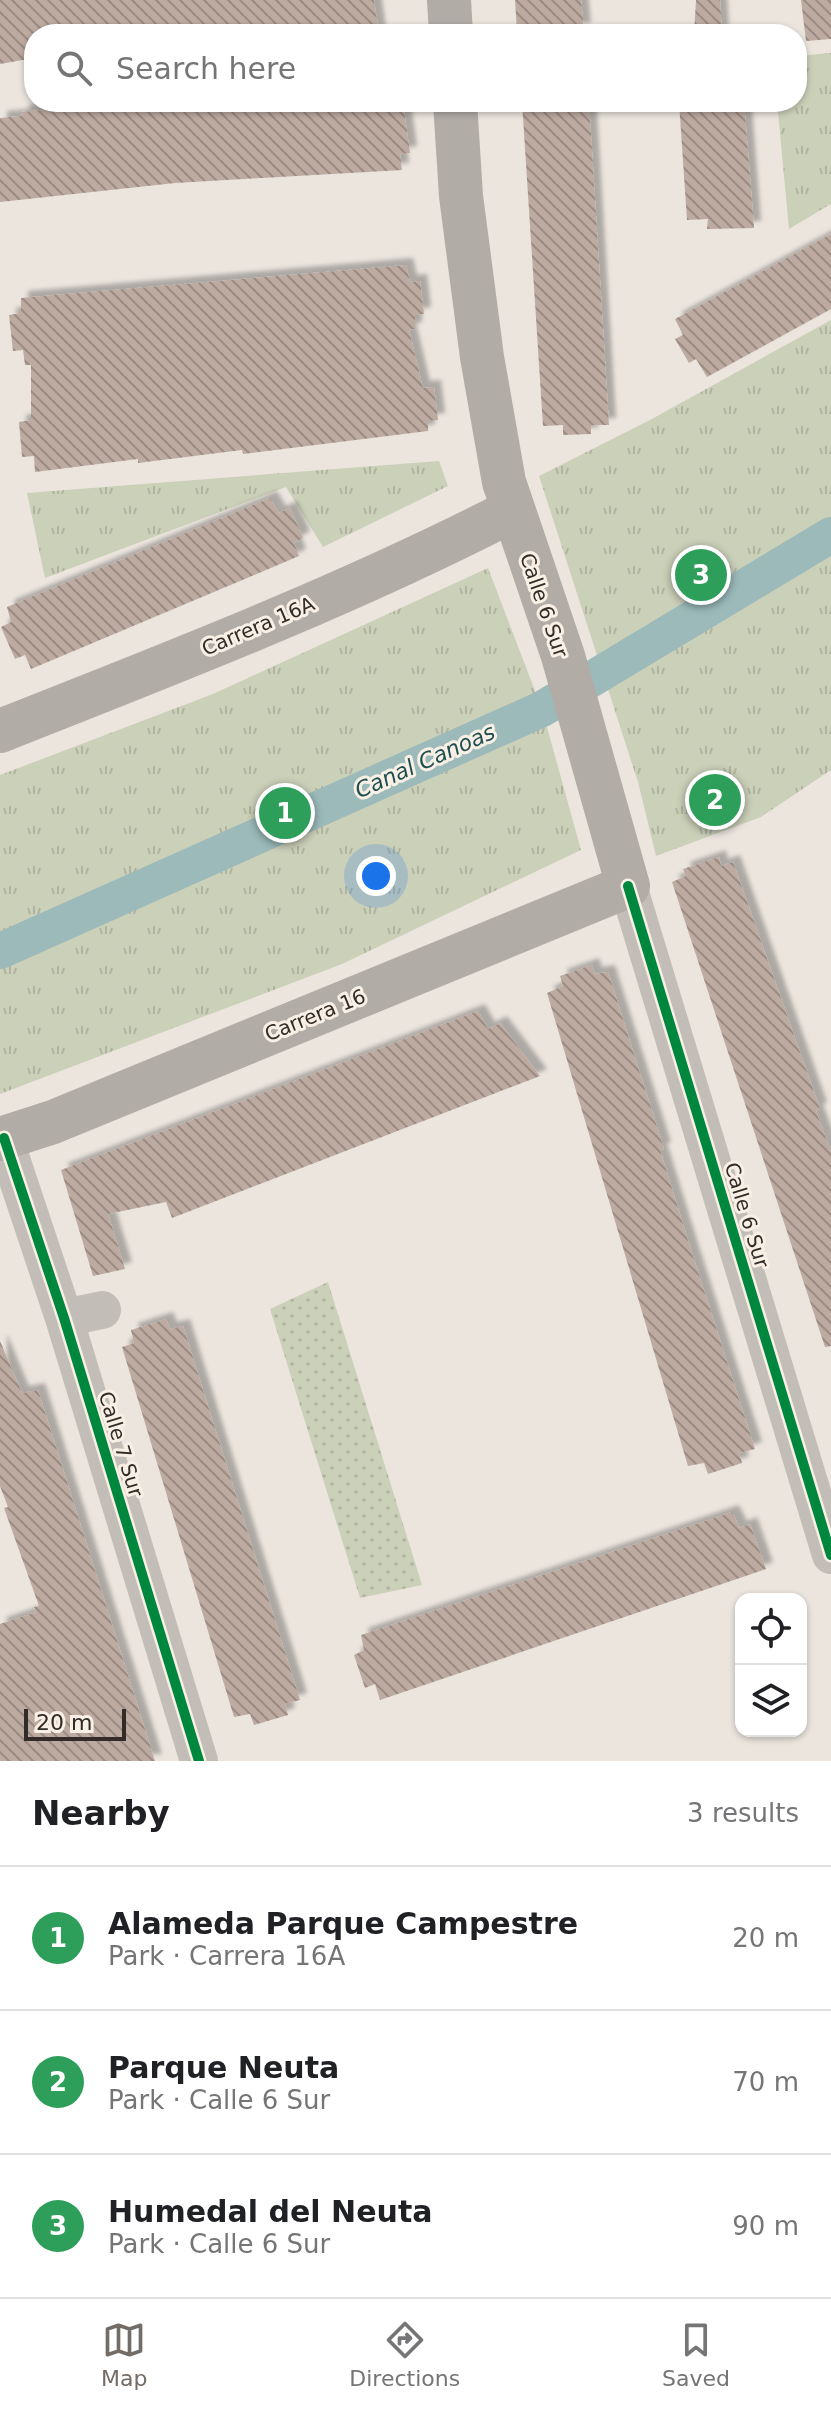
<!DOCTYPE html>
<html lang="en">
<head>
<meta charset="utf-8">
<style>
	body { margin:0; font-family:"DejaVu Sans",sans-serif; background:#f6f6f6; color:#202124 }
	.controls { position:absolute; right:24px; bottom:24px; display:grid; overflow:hidden; border-radius:16px; box-shadow:0 2px 6px #0004 }
	.controls button { width:72px; height:72px; display:grid; place-items:center; padding:0; border:0; border-bottom:2px solid #e0e0e0; background:#fff; color:#202124; font:40px sans-serif }
	.scale { position:absolute; left:24px; bottom:20px; width:102px; box-sizing:border-box; padding-left:8px; border:4px solid #332b27; border-top:0; font-size:22px; line-height:28px; white-space:nowrap; color:#332b27; -webkit-text-stroke:6px #f8efe5; paint-order:stroke }
	.you { position:absolute; left:376px; top:876px; width:28px; height:28px; margin:-20px; border:6px solid #fff; border-radius:50%; background:#1a73e8; box-shadow:0 0 0 12px #1a73e833 }
	.badge { display:grid; place-items:center; width:52px; height:52px; border-radius:50%; background:#736c67; color:#fff; font-size:26px; font-weight:700 }
	.pin { position:absolute; translate:-50% -50%; border:4px solid #fff; box-shadow:0 2px 8px #0006 }
	.list { margin:0; padding:0; list-style:none }
	h2 { display:flex; justify-content:space-between; align-items:center; height:104px; margin:0; padding:0 32px; font-size:34px }
	h2 small { font-size:26px; font-weight:400; color:#757577 }
	.list li { display:grid; grid-template-columns:52px 1fr auto; gap:24px; align-items:center; box-sizing:border-box; height:144px; padding:0 32px; border-top:2px solid #e0e0e0 }
	.list b { display:block; font-size:30px; white-space:nowrap }
	.list p { margin:0; font-size:26px; white-space:nowrap; color:#757577 }
	.list em { font-size:26px; font-style:normal; color:#757577 }
	.icon { flex:none; width:44px; height:44px; fill:none; stroke:currentColor; stroke-width:2; stroke-linecap:round; stroke-linejoin:round }
	.map { position:relative; flex:none; width:831px; height:1761px; overflow:hidden }
	.search { position:absolute; background:#fff; box-shadow:0 2px 6px #0004; left:24px; right:24px; top:24px; height:88px; display:flex; align-items:center; gap:20px; box-sizing:border-box; padding:0 28px; border-radius:32px; color:#757577; font-size:30px }
	.sheet { height:536px; background:#fff }
	nav { display:flex; justify-content:space-around; align-items:center; box-sizing:border-box; height:112px; border-top:2px solid #e0e0e0; background:#fff; font-size:22px; color:#757577 }
	nav a { display:grid; justify-items:center; gap:4px }
	nav .on { color:#736c67 }
	.map>svg:first-child { display:block }
	.grass { fill:url(#grass-dots) }
	.park { fill:url(#park-tufts) }
	.lines { fill:none; stroke-linecap:round; stroke-linejoin:round }
	.canal { stroke:#9cbaba; stroke-width:36 }
	.building { fill:url(#building-back-hatch); filter:url(#shadow) }
	.minor { stroke:#c3bdb8; stroke-width:38 }
	.major { stroke:#b2aca7; stroke-width:44 }
	.cycleway-casing { stroke:#f8efe5; stroke-width:15 }
	.cycleway { stroke:#00873e; stroke-width:10 }
	.labels { text-anchor:middle; dominant-baseline:central; stroke-width:6; stroke-linejoin:round; paint-order:stroke }
	.street-label { font-size:20px; fill:#332b27; stroke:#f8efe5 }
	.water-label { font-size:22px; font-style:italic; fill:#1f4e52; stroke:#f8efe5 }
</style>
</head>
<body>
<div class="map">
<svg width="831" height="1761" viewBox="0 0 831 1761">
	<defs>
		<pattern id="grass-dots" width="8" height="8" patternUnits="userSpaceOnUse" patternTransform="scale(2)"><rect width="8" height="8" fill="#cbd0b9"/><path d="M2 2h.1M6 6h.1" fill="none" stroke="#afb39f" stroke-width="1.8" stroke-linecap="round"/></pattern>
		<pattern id="park-tufts" width="24" height="20" patternUnits="userSpaceOnUse" patternTransform="scale(2)"><rect width="24" height="20" fill="#cbd0b9"/><path d="M3 7l-1-3M5 7V3M7 7l1-3M15 17l-1-3M17 17v-4M19 17l1-3" fill="none" stroke="#afb39f"/></pattern>
		<pattern id="building-back-hatch" width="6" height="6" patternUnits="userSpaceOnUse" patternTransform="scale(2)"><rect width="6" height="6" fill="#bdaaa1"/><path d="M-1 5l2 2M0 0l6 6M5-1l2 2" fill="none" stroke="#9a8b83"/></pattern>
		<filter id="shadow"><feDropShadow dx="7" dy="-7" stdDeviation="2" flood-color="#0004"/></filter>
	</defs>
	<rect width="100%" height="100%" fill="#ebe5de"/>
	<!-- grass -->
	<path class="grass" d="M328,1282l94,303 -62,13 -90,-289z"/>
	<!-- park -->
	<path class="park" d="M831,53v151l-42,25 -12,-127h20v-46z
		M831,320v450l-70,47 -105,39 -18,-74 -99,-306 111,-56z
		M439,461l9,25 -125,61 -37,-60 -241,91 -18,-85z
		M488,568l54,141 39,141 -239,114 -342,130v-319l213,-81z"/>
	<g class="lines">
		<!-- canal -->
		<path class="canal" d="M0,951l542,-242 289,-174"/>
	</g>
	<!-- building -->
	<path class="building" d="M0,0h374l5,34h-345v24l-34,6z
		M515,0h66l3,30h-18v4l-49,-3z
		M696,0h24l2,34h-28z
		M801,0h30v39l-25,2z
		M136,102l267,1 7,50 -10,1 2,16 -227,13 -175,19v-84l22,-2 -1,-4z
		M522,102h67l20,323h-18v9l-28,1v-10l-20,1z
		M679,102h65l10,126 -47,1 1,-10 -21,1z
		M831,234v75l-124,68 -11,-18 -7,4 -14,-24 8,-4 -8,-16z
		M406,265l4,17 10,-1 4,33 -9,1v14l-6,1 14,58 11,-1 4,33 -10,1v10l-185,23 -1,-4 -104,13v-4l-103,13 -1,-16 -12,1 -3,-35 12,-2v-55h-6l-2,-15 -10,1 -4,-36 12,-2v-15z
		M270,498l9,15 11,-5 13,30 -9,5 5,13 -268,113 -6,-14 -10,4 -14,-32 10,-5 -4,-15z
		M719,857l2,9 12,-4 87,247 -4,2 15,41v194l-6,1 -153,-465 14,-6 -3,-7z
		M592,965l3,9 13,-2 56,177 -4,1 31,100 64,199 -16,4 3,10 -34,11 -4,-11 -16,3 -141,-473 16,-7 -3,-10z
		M478,1011l10,18 12,-6 40,53 -368,142 -6,-16 -58,12 17,55 -32,7 -32,-106z
		M166,1319l4,10 13,-3 117,374 -15,4 3,11 -34,10 -4,-11 -16,3 -112,-370 12,-4 -3,-13z
		M0,1341l22,52 16,-3 117,371h-155v-137l36,-12 -2,-5 5,-1 -35,-98 4,-1 -8,-21z
		M732,1512l8,16 10,-4 16,45 -386,131 -5,-16 -10,4 -11,-33 10,-5 -3,-15z"/>
	<g class="lines">
		<!-- minor -->
		<path class="minor" d="M628,886l203,669
			M4,1138l60,180 135,443
			M64,1318l38,-8"/>
		<!-- major -->
		<path class="major" d="M449,0l2,34
			M0,731c172,-68 346,-135 511,-220
			M0,1139l53,-17 575,-236 -65,-230 -59,-174 -22,-125 -21,-161 -6,-94"/>
		<!-- cycleway casing -->
		<g class="cycleway-casing">
			<path id="cycleway" d="M628,886l203,669
				M4,1138l60,180 135,443"/>
		</g>
		<!-- cycleway -->
		<use href="#cycleway" class="cycleway"/>
	</g>
	<g class="labels">
		<!-- street labels -->
		<g class="street-label">
			<text transform="translate(544 605) rotate(71)">Calle 6 Sur</text>
			<text transform="translate(258 626) rotate(-23)">Carrera 16A</text>
			<text transform="translate(315 1015) rotate(-22)">Carrera 16</text>
			<text transform="translate(747 1215) rotate(73)">Calle 6 Sur</text>
			<text transform="translate(121 1444) rotate(73)">Calle 7 Sur</text>
		</g>
		<!-- water labels -->
		<g class="water-label">
			<text transform="translate(425 761) rotate(-24)">Canal Canoas</text>
		</g>
	</g>
</svg>
<div class="controls">
<button><svg class="icon" aria-label="locate" viewBox="0 0 24 24"><circle cx="12" cy="12" r="6"/><path d="M12 2v4M12 18v4M2 12h4M18 12h4"/></svg></button>
<button><svg class="icon" aria-label="layers" viewBox="0 0 24 24"><path d="M12 4l9 5-9 5-9-5zM3 14l9 5 9-5"/></svg></button>
</div>
<div class="scale">20 m</div>
<div class="you"></div>
<div class="pin badge" style="left:285px;top:813px;background:#2e9e5b">1</div>
<div class="pin badge" style="left:715px;top:800px;background:#2e9e5b">2</div>
<div class="pin badge" style="left:701px;top:575px;background:#2e9e5b">3</div>
<div class="search"><svg class="icon" aria-label="search" viewBox="0 0 24 24"><circle cx="10" cy="10" r="6"/><path d="M15 15l6 6"/></svg>Search here</div>
</div>
<section class="sheet">
<h2>Nearby<small>3 results</small></h2>
<ul class="list">
<li><span class="badge" style="background:#2e9e5b">1</span><div><b>Alameda Parque Campestre</b><p>Park · Carrera 16A</p></div><em>20 m</em></li>
<li><span class="badge" style="background:#2e9e5b">2</span><div><b>Parque Neuta</b><p>Park · Calle 6 Sur</p></div><em>70 m</em></li>
<li><span class="badge" style="background:#2e9e5b">3</span><div><b>Humedal del Neuta</b><p>Park · Calle 6 Sur</p></div><em>90 m</em></li>
</ul>
</section>
<nav>
<a class="on"><svg class="icon" aria-label="map" viewBox="0 0 24 24"><path d="M3 6l6-2 6 2 6-2v14l-6 2-6-2-6 2zM9 4v14M15 6v14"/></svg>Map</a>
<a><svg class="icon" aria-label="directions" viewBox="0 0 24 24"><path d="M12 3l9 9-9 9-9-9zM9 14v-3h6M13 9l2 2-2 2"/></svg>Directions</a>
<a><svg class="icon" aria-label="saved" viewBox="0 0 24 24"><path d="M7 4h10v16l-5-4-5 4z"/></svg>Saved</a>
</nav>
</body>
</html>
